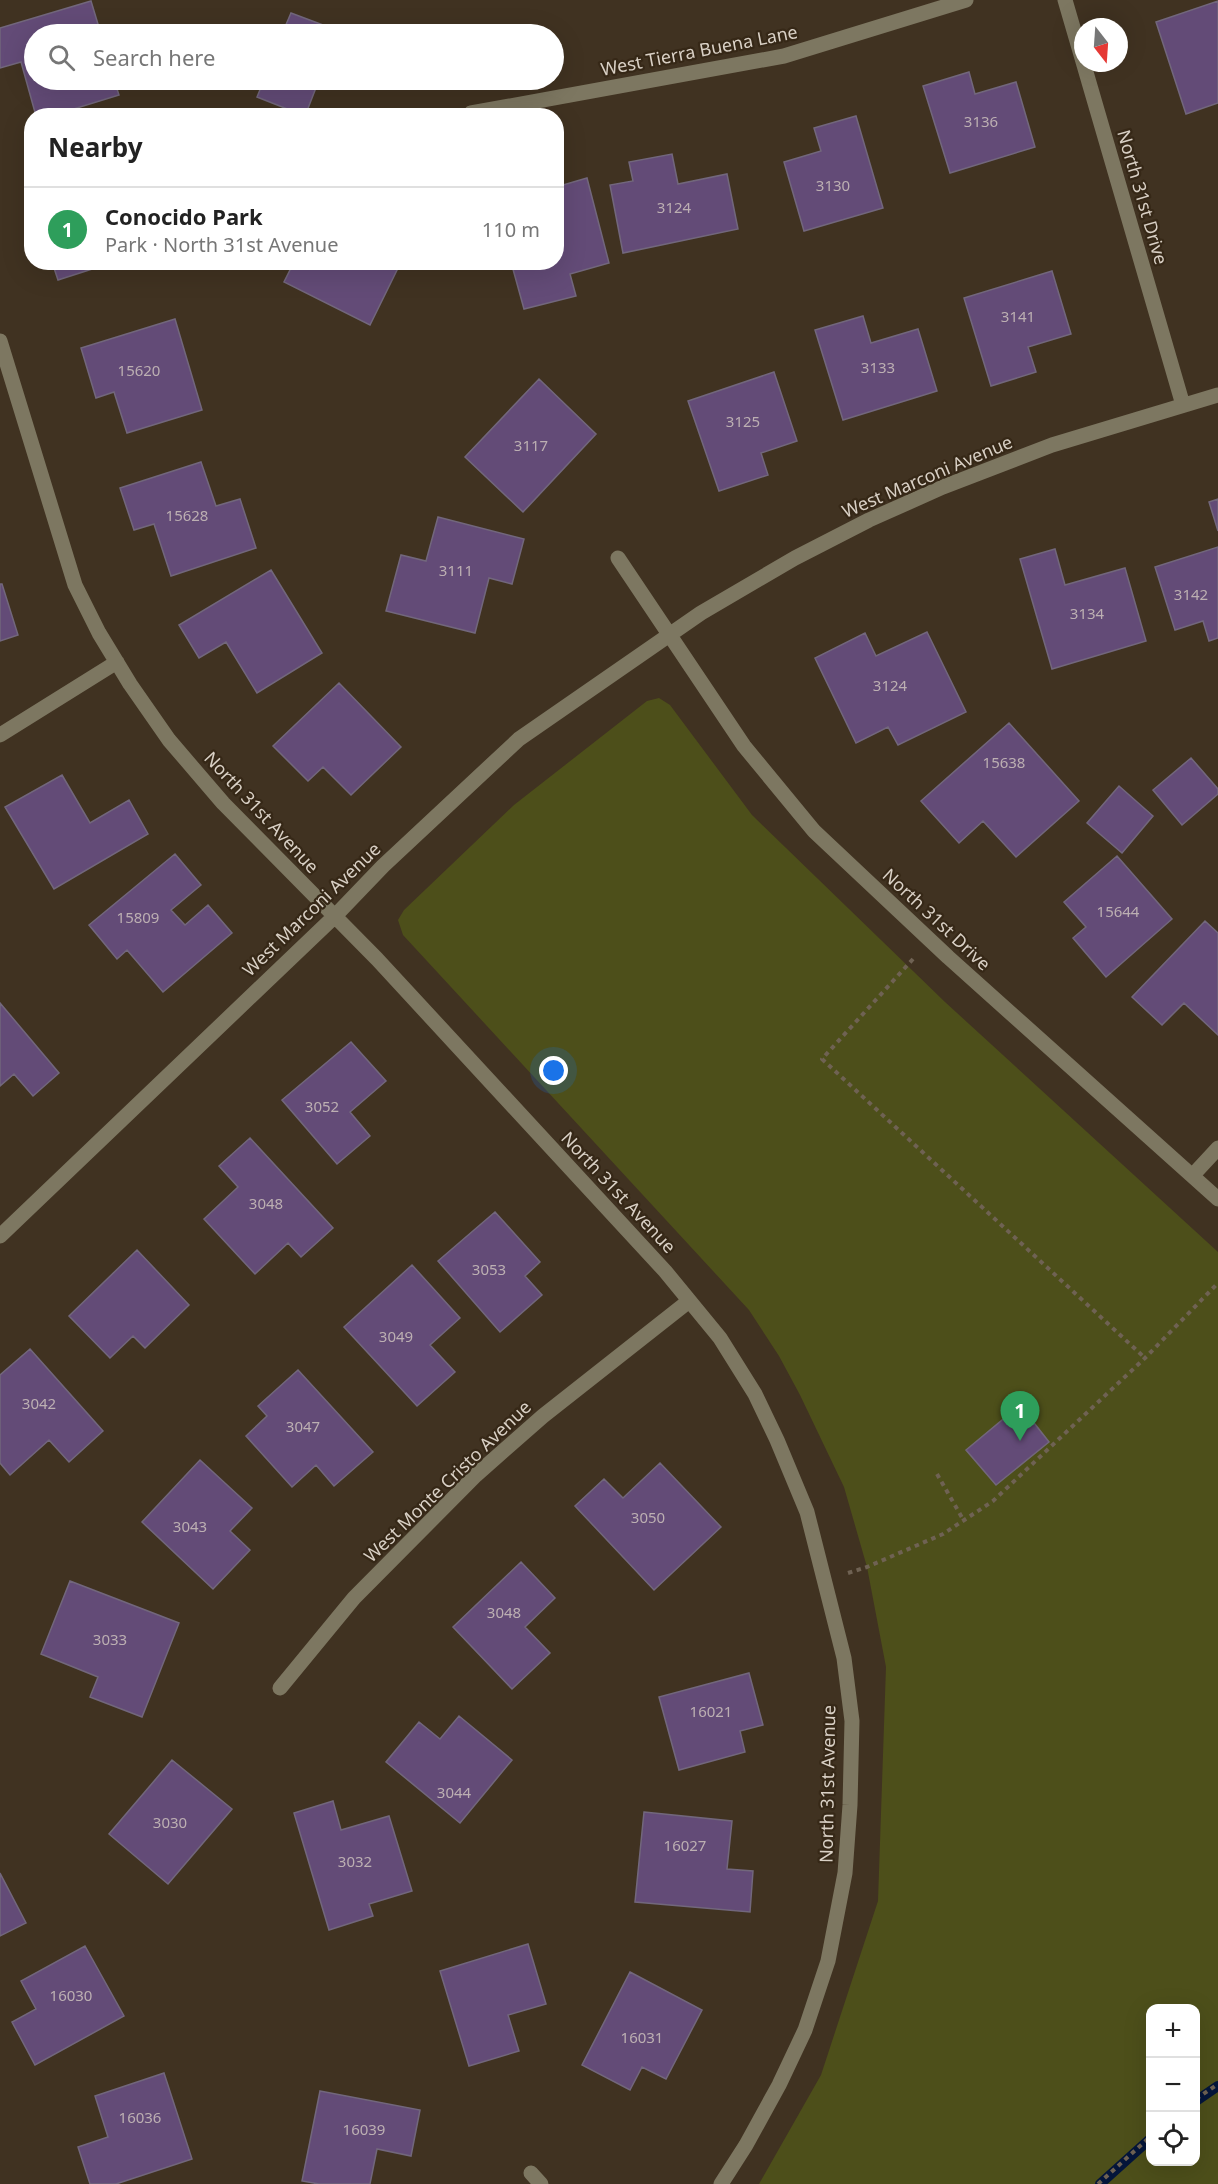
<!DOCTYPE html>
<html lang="en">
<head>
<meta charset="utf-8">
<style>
	body { margin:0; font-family:"Noto Sans",sans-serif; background:#f6f6f6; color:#222 }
	.controls { position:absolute; right:18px; bottom:18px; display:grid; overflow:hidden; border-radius:12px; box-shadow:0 6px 24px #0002 }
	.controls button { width:54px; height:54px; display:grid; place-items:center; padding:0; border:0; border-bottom:2px solid #e0e0e0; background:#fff; color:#222; font:30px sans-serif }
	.compass { position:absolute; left:1074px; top:18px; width:54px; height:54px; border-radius:50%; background:#fff; box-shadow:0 6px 24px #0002; rotate:163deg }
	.you { position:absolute; left:554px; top:1071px; width:21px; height:21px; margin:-15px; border:4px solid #fff; border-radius:50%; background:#1a73e8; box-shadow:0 0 0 9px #1a73e833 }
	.badge { display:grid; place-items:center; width:39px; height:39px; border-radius:50%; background:#db2777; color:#fff; font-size:20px; font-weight:700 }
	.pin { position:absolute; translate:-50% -50px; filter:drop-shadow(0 2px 3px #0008) }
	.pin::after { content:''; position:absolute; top:32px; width:21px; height:18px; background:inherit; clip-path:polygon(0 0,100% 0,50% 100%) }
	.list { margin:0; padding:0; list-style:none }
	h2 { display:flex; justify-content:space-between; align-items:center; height:78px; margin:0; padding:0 24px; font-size:26px }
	h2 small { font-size:20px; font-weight:400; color:#767676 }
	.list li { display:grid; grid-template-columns:39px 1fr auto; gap:18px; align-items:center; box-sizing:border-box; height:84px; padding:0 24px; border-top:2px solid #e0e0e0 }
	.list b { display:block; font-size:22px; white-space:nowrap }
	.list p { margin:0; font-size:20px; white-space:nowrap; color:#767676 }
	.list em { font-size:20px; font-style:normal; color:#767676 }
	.icon { flex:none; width:33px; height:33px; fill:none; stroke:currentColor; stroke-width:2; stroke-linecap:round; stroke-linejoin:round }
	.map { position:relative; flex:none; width:1218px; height:2184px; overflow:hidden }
	.search { position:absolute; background:#fff; box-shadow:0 6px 24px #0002; left:24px; top:24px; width:540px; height:66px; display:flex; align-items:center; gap:15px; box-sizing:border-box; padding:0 21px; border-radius:33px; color:#767676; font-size:22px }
	.panel { position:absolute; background:#fff; box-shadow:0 6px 24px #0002; left:24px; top:108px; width:540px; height:162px; border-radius:24px }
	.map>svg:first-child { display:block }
	.green { fill:#4d4f1a; fill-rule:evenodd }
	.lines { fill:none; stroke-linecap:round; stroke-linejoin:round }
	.stream { stroke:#04153a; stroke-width:10 }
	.building { fill:#634b77; stroke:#72677c; stroke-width:1.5 }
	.path { stroke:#6f6253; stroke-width:4; stroke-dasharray:4.5 4.5; stroke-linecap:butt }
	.minor { stroke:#7d7761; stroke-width:15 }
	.labels { text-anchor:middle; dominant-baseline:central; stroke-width:4.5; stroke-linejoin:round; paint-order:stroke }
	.number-label { font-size:15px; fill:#bcafb2 }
	.street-label { font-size:18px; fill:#d9d0c5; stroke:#362817 }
</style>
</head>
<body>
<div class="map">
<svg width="1218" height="2184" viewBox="0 0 1218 2184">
	<rect width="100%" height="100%" fill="#403221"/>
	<!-- green -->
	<path class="green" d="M659,698l11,7 82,110 193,187 273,250v932h-459l62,-109 57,-174 8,-234 -19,-100 -23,-80 -44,-92 -21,-39 -30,-46 -346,-375 -5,-15 6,-10 110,-105 133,-104zM1150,2008h46v154h-46z"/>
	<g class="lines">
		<!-- stream -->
		<path class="stream" d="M1196,2101l22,-15
			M1100,2184l50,-45"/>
	</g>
	<!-- building -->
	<path class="building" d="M91,1l10,33h-67v46h80l5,15 -68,21h-15l-15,-54 -21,6v-40z
		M1218,1v102l-32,11 -30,-92z
		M291,13l56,21h-65z
		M969,72l6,22 41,-12 19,65 -85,26 -27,-87z
		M264,80h55l-14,36 -48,-19z
		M329,80h25l-3,8z
		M856,116l27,92 -79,23 -20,-69 37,-11 -7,-23z
		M672,154l6,30 49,-10 11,55 -115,24 -13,-68 23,-4 -4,-19z
		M587,178l22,85 -39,11 6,22 -52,13 -13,-47h45v-75z
		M52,262h62l-56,18z
		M294,262h107l-31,63 -86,-43z
		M1052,271l19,63 -43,13 8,25 -45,14 -27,-88z
		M863,316l8,27 47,-14 19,62 -94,29 -28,-90z
		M175,319l27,91 -75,23 -13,-41 -18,6 -15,-50z
		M774,372l23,69 -36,12 7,22 -49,16 -31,-90z
		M539,379l57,55 -73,78 -58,-55z
		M201,462l15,44 24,-7 16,49 -85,28 -17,-52 -20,6 -14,-42z
		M1218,499v32l-9,-29z
		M438,517l86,22 -12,45 -23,-6 -14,55 -89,-22 15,-56 25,6z
		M1218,547v91l-9,3 -6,-20 -28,9 -20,-63z
		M1055,549l10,36 60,-17 21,73 -94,28 -32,-110z
		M271,570l51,83 -65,40 -31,-51 -27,16 -20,-33z
		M0,584h2l16,51 -18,6z
		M927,632l39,80 -68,33 -10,-18 -32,16 -41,-85 50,-25 11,23z
		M339,683l62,64 -50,48 -28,-28 -15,14 -35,-35z
		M1009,723l70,78 -63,56 -33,-36 -24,22 -38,-42z
		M1191,758l27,31v5l-36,31 -29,-35z
		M62,775l28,48 39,-23 19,34 -94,55 -49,-82z
		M1119,786l34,30 -31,37 -35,-30z
		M175,854l26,31 -30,25 14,15 23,-20 24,28 -69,59 -36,-42 -10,9 -28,-34z
		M1117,856l55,63 -66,58 -33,-39 13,-11 -22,-25z
		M1205,921l13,12v102l-34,-32 -22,22 -30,-28z
		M0,1003l59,70 -26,23 -19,-22 -14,12z
		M351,1042l35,39 -36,31 20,24 -33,28 -55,-64z
		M250,1138l83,90 -32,29 -13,-14 -33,31 -51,-55 34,-32 -19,-21z
		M495,1212l45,50 -15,14 17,19 -42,37 -62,-71z
		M137,1250l52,55 -44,43 -12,-12 -23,22 -41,-42z
		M412,1265l48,53 -30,27 25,27 -38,34 -73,-79z
		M30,1349l73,82 -34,31 -20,-22 -39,35 -10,-12v-88z
		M298,1370l75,82 -39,34 -18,-21 -24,22 -46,-51 21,-20 -9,-10z
		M1020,1405l29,37 -53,43 -30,-35z
		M200,1460l52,48 -22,23 20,19 -37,39 -71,-67z
		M660,1463l61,64 -67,63 -79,-84 29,-27 19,19z
		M521,1562l34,36 -30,29 25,26 -38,36 -59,-62z
		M70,1581l109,42 -37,94 -52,-20 8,-20 -57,-23z
		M749,1673l14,52 -23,6 5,21 -66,18 -20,-73z
		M459,1716l53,44 -52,63 -74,-61 33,-40 21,17z
		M172,1760l60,49 -64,75 -59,-50z
		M333,1801l8,29 48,-14 23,75 -43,13 4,12 -44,14 -35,-117z
		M644,1812l88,9 -5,48 26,2 -3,41 -115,-10z
		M0,1873l26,50 -26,13z
		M528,1944l18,60 -38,11 11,36 -50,15 -29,-95z
		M85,1946l39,70 -89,49 -23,-43 24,-13 -15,-28z
		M630,1972l72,38 -36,69 -24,-12 -12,23 -48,-25z
		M164,2073l28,86 -76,25h-26l-12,-37 30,-10 -13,-41z
		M320,2091l100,19 -9,46 -34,-7 -7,35h-51l-17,-3z"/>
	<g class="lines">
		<!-- path -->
		<path class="path" d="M913,959l-91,100 323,299
			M937,1474l27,47
			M848,1573l19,-6 76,-33 50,-33 152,-143 73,-75
			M1196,2099l22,-15
			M1098,2184l52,-47"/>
		<!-- minor -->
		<path class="minor" d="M1065,0l118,405
			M471,113l313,-57 182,-56
			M0,341l75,244 24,48 31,51 39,56 54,63 154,156 288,312 55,67 35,56 22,46 30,72 37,146 8,63 -2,84 -5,68 -17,88 -23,69 -26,55 -33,60 -25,39
			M618,558l126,188 70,85 134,126 270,242
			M0,735l117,-73
			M1193,1175l25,-27
			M0,1236l335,-320 48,-50 136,-127 182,-126 94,-55 74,-38 74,-33 109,-42 166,-50
			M280,1688l74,-90 122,-123 67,-59 146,-115
			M531,2173l10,11"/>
	</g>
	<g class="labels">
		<!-- number labels -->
		<g class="number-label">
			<text x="981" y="121">3136</text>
			<text x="833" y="185">3130</text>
			<text x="674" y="207">3124</text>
			<text x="1018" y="316">3141</text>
			<text x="878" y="367">3133</text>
			<text x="139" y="370">15620</text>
			<text x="743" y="421">3125</text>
			<text x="531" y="445">3117</text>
			<text x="187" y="515">15628</text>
			<text x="456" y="570">3111</text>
			<text x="1191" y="594">3142</text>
			<text x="1087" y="613">3134</text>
			<text x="890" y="685">3124</text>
			<text x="1004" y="762">15638</text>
			<text x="1118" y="911">15644</text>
			<text x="138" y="917">15809</text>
			<text x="322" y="1106">3052</text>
			<text x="266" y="1203">3048</text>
			<text x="489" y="1269">3053</text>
			<text x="396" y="1336">3049</text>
			<text x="39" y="1403">3042</text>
			<text x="303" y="1426">3047</text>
			<text x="648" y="1517">3050</text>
			<text x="190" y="1526">3043</text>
			<text x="504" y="1612">3048</text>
			<text x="110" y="1639">3033</text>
			<text x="711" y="1711">16021</text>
			<text x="454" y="1792">3044</text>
			<text x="170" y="1822">3030</text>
			<text x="685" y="1845">16027</text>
			<text x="355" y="1861">3032</text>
			<text x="71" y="1995">16030</text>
			<text x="642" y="2037">16031</text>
			<text x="140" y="2117">16036</text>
			<text x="364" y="2129">16039</text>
		</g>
		<!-- street labels -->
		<g class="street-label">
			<text transform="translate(699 50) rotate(-11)">West Tierra Buena Lane</text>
			<text transform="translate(1143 197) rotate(74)">North 31st Drive</text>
			<text transform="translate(927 476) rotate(-23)">West Marconi Avenue</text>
			<text transform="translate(262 812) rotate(47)">North 31st Avenue</text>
			<text transform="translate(311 909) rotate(-44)">West Marconi Avenue</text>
			<text transform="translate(937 919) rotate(43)">North 31st Drive</text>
			<text transform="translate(619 1192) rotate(47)">North 31st Avenue</text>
			<text transform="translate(447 1481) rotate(-44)">West Monte Cristo Avenue</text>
			<text transform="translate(827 1784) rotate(-89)">North 31st Avenue</text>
		</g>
	</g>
</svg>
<div class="controls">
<button>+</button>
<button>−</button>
<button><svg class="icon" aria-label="locate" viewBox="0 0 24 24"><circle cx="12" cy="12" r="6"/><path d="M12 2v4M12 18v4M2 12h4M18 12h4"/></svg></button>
</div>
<svg class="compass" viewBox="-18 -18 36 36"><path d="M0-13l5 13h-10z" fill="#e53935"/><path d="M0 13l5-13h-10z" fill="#767676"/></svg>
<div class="you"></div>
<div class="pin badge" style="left:1020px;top:1441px;background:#2e9e5b">1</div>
<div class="search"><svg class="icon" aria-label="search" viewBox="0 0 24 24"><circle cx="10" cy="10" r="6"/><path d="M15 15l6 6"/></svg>Search here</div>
<section class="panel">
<h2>Nearby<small></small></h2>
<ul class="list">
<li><span class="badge" style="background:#2e9e5b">1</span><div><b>Conocido Park</b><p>Park · North 31st Avenue</p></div><em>110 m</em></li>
</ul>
</section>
</div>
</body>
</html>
